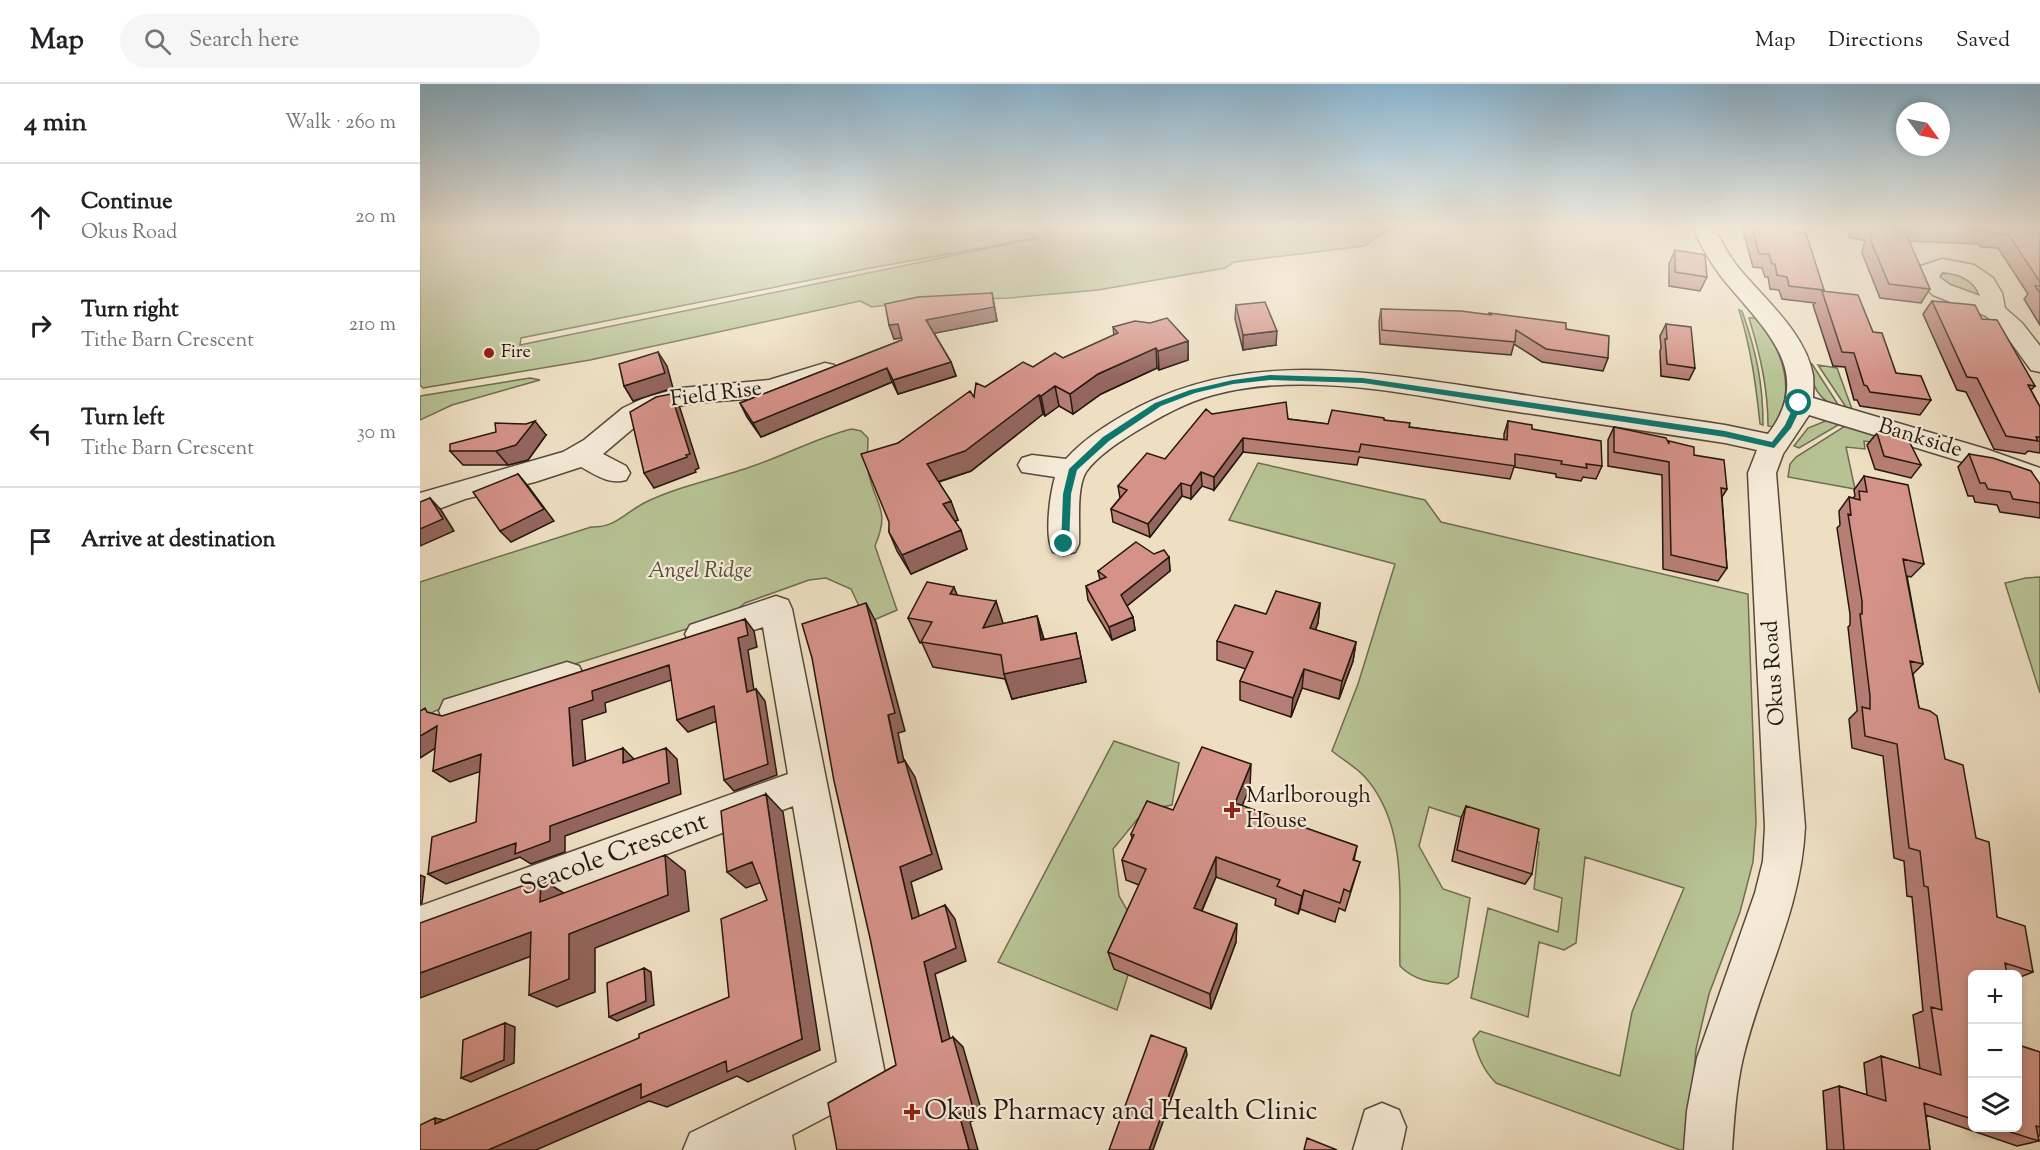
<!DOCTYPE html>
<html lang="en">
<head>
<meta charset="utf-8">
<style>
	body { margin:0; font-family:"Sorts Mill Goudy",serif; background:#f6f6f6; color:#202124 }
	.controls { position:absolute; right:18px; bottom:18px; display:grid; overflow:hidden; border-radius:9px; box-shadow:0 3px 9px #0003 }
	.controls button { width:54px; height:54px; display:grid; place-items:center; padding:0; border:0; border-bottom:2px solid #e0e0e0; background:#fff; color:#202124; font:30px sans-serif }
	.compass { position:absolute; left:1476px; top:18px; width:54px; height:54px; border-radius:50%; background:#fff; box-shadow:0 3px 9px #0003; rotate:123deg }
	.stop { position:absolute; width:18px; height:18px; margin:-14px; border:4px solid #0f766e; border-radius:50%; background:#fff }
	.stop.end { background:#0f766e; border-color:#fff; box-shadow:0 2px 6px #0008 }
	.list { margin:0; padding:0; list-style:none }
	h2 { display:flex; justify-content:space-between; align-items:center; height:78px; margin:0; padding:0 24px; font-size:26px }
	h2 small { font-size:20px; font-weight:400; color:#757577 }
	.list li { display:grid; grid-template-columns:39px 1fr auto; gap:18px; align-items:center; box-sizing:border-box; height:108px; padding:0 24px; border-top:2px solid #e0e0e0 }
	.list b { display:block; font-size:22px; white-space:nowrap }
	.list p { margin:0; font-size:20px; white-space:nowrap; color:#757577 }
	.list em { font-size:20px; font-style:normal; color:#757577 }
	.icon { flex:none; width:33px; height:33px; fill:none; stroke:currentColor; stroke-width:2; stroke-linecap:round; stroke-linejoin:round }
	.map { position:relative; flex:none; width:1620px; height:1066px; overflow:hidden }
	header { display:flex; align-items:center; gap:36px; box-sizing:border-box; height:84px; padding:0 30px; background:#fff; border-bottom:2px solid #e0e0e0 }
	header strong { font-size:28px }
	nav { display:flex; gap:33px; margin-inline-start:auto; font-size:21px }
	.search { width:420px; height:54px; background:#f6f6f6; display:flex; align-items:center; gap:15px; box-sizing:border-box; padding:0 21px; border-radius:33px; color:#757577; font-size:22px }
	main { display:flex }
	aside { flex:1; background:#fff }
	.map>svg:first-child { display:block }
	.green { fill:#b7c294; stroke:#6e6c51; stroke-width:1.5; fill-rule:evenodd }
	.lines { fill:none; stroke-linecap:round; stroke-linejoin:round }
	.street-casing { stroke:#57493b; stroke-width:3 }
	.street { fill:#f4ead7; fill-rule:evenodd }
	.wall { fill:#b67e75; stroke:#25170e; stroke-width:1.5 }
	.shaded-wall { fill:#94665f; stroke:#25170e; stroke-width:1.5 }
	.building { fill:#d49288; stroke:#25170e; stroke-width:1.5 }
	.route { fill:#0f766e }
	.poi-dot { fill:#8f2418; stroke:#f4ead7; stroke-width:2 }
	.labels { text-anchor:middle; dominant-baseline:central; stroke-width:4.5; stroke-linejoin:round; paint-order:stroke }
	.far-poi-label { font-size:18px; fill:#25170e; stroke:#f4ead7; text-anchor:start }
	.street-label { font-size:22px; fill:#25170e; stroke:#f4ead7 }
	.park-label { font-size:22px; font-style:italic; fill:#514a36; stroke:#f4ead7 }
	.poi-label { font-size:22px; fill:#25170e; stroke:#f4ead7; text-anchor:start }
	.near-street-label { font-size:27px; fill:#25170e; stroke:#f4ead7 }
	.near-poi-label { font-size:27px; fill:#25170e; stroke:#f4ead7; text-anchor:start }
</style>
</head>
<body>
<header>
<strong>Map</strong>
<div class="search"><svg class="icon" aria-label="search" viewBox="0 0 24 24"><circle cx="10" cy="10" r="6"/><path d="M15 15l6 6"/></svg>Search here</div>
<nav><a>Map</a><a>Directions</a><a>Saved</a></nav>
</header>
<main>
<aside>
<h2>4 min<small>Walk · 260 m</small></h2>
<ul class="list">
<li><svg class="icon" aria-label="ahead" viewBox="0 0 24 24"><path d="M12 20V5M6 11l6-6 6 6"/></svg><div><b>Continue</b><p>Okus Road</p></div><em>20 m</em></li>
<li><svg class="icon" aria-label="right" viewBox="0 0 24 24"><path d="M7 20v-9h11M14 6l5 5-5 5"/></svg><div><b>Turn right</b><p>Tithe Barn Crescent</p></div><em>210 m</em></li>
<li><svg class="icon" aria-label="left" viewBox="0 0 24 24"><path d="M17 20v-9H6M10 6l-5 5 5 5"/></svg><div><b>Turn left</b><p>Tithe Barn Crescent</p></div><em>30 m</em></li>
<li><svg class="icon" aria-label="arrive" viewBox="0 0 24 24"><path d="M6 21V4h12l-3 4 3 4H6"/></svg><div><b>Arrive at destination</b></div></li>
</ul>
</aside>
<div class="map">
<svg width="1620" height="1066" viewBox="0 0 1620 1066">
	<rect width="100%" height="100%" fill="#eedfc2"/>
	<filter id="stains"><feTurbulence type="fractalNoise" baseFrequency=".00333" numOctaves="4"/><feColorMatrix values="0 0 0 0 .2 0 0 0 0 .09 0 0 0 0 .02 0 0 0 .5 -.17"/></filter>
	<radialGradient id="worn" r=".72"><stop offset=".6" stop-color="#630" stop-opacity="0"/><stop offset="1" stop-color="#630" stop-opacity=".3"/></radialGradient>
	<!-- green -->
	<path class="green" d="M0,143h978l-18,8 -16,11 -130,16 -9,6 -127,22 -89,8 -100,4 -37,5 -12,-6 -270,59 -167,28 -3,-3zM617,154l-517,107 1,-7 339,-68z
		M1529,189l7,1 20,9 5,14 -9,2 -34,-21 1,-3z
		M1319,226l3,1c14,40 21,71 21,114l-3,-1c-4,-39 -9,-76 -21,-114z
		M1329,234h6c28,30 43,74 18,109l-5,-1c0,-38 -8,-72 -19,-108z
		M1387,279l5,1 29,45c-24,-9 -28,-23 -34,-46z
		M1398,281l19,3 15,41 -6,-2z
		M110,294l10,2 -88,25 -32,15v-24z
		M1408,336l12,4 -41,24 -5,-2 14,-18z
		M1425,342l55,16 2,4 -38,-5 1,8 -19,-2 9,42 -67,-12 2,-13 6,-7z
		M432,345l9,2 7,7c0,11 -2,26 1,37 8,33 21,35 6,71l22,64 -30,13 -16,-34 -25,-11 -17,2 -64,23 -14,12 -274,86 -37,17v-136l171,-55c24,1 34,-14 53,-24 34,-17 73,-24 109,-37 33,-11 65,-29 99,-37z
		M838,379l167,37 16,22 307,72 8,229 -3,39 -13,50 -31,82 -13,55 -9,101h-7l-184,-67c-13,-13 -18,-27 -23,-44l7,-8 140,45 12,-64 52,-124 -99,-31 -9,86 -12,7 -25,-8 -11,75 -57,-19 17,-90 70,24 4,-34 -28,-9 5,-47 -110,-35 -10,39 24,43 27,9 -12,79 -10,7c-19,-2 -34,-4 -48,-18 -2,-63 10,-138 -35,-189 -9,-10 -22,-17 -33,-26l26,-67 37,-120 -166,-44z
		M1620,493v116l-35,-110 21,-5z
		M694,657l65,22 -7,42 -27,5 -32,39 6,47 22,38 -24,76 -119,-48z"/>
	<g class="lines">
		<!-- street casing -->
		<g class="street-casing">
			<path id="street" d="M1272,143h22c7,14 14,27 23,39 27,33 68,66 76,109 1,8 0,16 0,23l173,51 54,19v21l-74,-26 -157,-48 -26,39 -7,19 29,354c-4,85 -43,151 -62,231 -7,30 -9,62 -11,92h-48l3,-39 10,-53 58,-165 8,-32 2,-34 -17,-354 9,-23 -32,-7c-73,-11 -147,-22 -220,-33 -91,-15 -201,-40 -292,-15 -29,8 -53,22 -78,37 -16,10 -38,24 -49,40 -10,16 -6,53 -7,72l-4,8 -11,3 -11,-3c-9,-16 -3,-57 2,-75l-33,-5 -4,-7 4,-7 10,-3 34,4c16,-18 37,-32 58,-44 120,-70 251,-42 381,-23 73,12 147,22 220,33l43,9c50,-65 -9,-109 -48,-159 -11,-15 -20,-31 -28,-48z
				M1522,175l32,6 19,13 9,15 3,15 17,15 18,23v26l-9,-2 -26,-36 -19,-18 -53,-21 -18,-17 6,-12zM1522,188c17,1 33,8 38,24l-30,-11 -11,-8z
				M405,279l9,2 4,6 -4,6 -65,20 -75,6 -30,6 -21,11 -40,34 23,12 4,7 -4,7c-17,5 -30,-5 -45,-13l-46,15 -70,17 -45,17v-23l143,-41 21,-12 39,-32 23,-11 35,-9 88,-8z
				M356,512l12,4 4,9 93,465 -7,16 -86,45 3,15h-112l7,-17 147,-71 -44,-256 -373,142v-42l368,-132 -25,-147 -61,20 -12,-4 -5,-9 5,-9z
				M147,578l12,4 5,10 -5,10 -122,40 -13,-4 -5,-11 5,-11z
				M962,1019l17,7 7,17 -5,23h-48l12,-40z"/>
		</g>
		<!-- street -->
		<use href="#street" class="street"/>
	</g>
	<!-- wall -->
	<path class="wall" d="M1322,143h50l2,5 30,58v1l49,41 23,41 35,27 -11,15 -60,-9 -3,-6h-3l-9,-33 -12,-1 -20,-61 2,-2 -33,-4 -3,-9 -9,-1 -2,-12h-3l-3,-9 -9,-1z
		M1431,143h189v98l-16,-26 4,-5 -30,-46 -17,-1 -3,-3 -69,-3 21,48 -9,14 -41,-5 -18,-45 3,-12 -16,-4z
		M1255,166l32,27 -7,14 -31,-5v-22z
		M572,209l5,28 -63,12 17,29 5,14 -58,18 -6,-12 -131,55 -14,-20 -7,-14 162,-63v-2l-8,1 -5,-14z
		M1512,217l50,18 53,67 -4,4 9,17v46l-12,-2 -3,3 -31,-5 -28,-57 -9,-2 -34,-76z
		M816,221l40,40 -33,5 -8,-31z
		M961,225l107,6 1,-2 77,16 42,29 -5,13 -61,-9 -28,-18 -3,11 -131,-11 -1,-22z
		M1246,240l29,44 -6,12 -28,-4 -1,-25 1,-3 -1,-12z
		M693,243l75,14v19l-29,10 -2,-2 -56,26 -28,20 -14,-8 -14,10 -2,-2 -72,57 -32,11 19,38 -3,1 12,28 -56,25 -14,-23 -8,-19 9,-89 76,-46 11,-10 48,-20 30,-9 51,-23z
		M792,330l76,5 40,5 56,-4 25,7 95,13v-6l4,-13 24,8 70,37 -6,13 -13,-2 -2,4 -25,-4v-3l-42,-7 -4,12 -151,-22 -2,8 -114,-13 -29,38 -12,-4 -11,13 -9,-3 -32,41 -37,-15 -2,-13 9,-11 -2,-12 47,-27z
		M1194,343l54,15 26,13 33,34 -5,8 5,71 -9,13 -55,-12 -1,-94 -54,-9v-26z
		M1457,349l44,32 -10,13 -36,-9 -8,-24z
		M126,351l-18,25 -20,5h-45l-13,-14z
		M1549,370l71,30v34l-40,-6 -3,-7 -22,-3 -2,-6h-5l-10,-29z
		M1444,392l60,88 -13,13 -4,-1 16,88 -10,10 6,34 26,51 31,79 21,79 36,55 -15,6v-3h-46v153h46v-83l22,7v84h-2l1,5 -22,5 -91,-31 4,35h-103l-4,-59 16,-5 28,9 -3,-32 17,-7 39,13 -7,-54 10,-4 -11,-114 -5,-1 -3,-35 -10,-3 -11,-102 -31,-8 -3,-29 8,-8v-2l-9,-82 2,-2v-11l-13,-86 3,-3 -1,-14 10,-14 4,1 2,-2 -1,-6z
		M734,470l15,3 1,14 -43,35 6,11 2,13 -23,10 -24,-40 -2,-14 14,-6 -2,-9z
		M537,511l46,29 34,-8 7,23 37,18 5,25 -74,17 -7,-20 -72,-12 -11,-24h-2l-12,-25z
		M900,519l-2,20 -3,7 41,12 -3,19 -14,38 -37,-11 -11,29 -51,-17v-19l6,-12 -29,-9v-19l49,-27z
		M830,703l-8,19 115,40 -3,14 6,2 -15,49 -6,-3 -4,14 -35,-13 -2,5 -23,-9 1,-6 -60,-22 -14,34 34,31 -25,67 -97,-40 -6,-17 31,-67 -13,-5 -4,-20 10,-22 -1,-4 42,-24z
		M1046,722l66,68 -7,10 -73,-23 9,-43z"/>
	<!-- shaded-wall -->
	<path class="shaded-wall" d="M572,209l5,28 -66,13 -5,-14z
		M478,240l4,14 -8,1 -5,-14z
		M857,247l-1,14 -33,5v-15z
		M768,257v19l-29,10 -1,-19z
		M736,264l1,20 -56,26 -28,20 -3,-20 28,-20z
		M238,268l9,14 6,22 -40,13 -9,-15z
		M531,278l5,14 -58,18 -5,-14z
		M467,284l5,14 -131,55 -8,-14z
		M635,302l4,20 -14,10 -4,-20z
		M251,310l9,14 19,60 -4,2 1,2 -42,16 -10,-15z
		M619,311l4,19 -72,57 -37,12 -7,-19z
		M115,337l11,14 -18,25 -20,5 -12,-14z
		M823,354v14l-29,38v-13z
		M781,388l1,14 -11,13v-13z
		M98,390l10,12 26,35 -43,21 -11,-11z
		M761,399l1,13 -32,41 -2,-13z
		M10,414l11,12 13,21 -34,15v-17z
		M531,417l7,19 -8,3 -7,-19z
		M541,446l6,19 -56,25 -9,-19z
		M749,473l1,14 -47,38 -2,-14z
		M534,503l10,25 -14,-18z
		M576,517l8,25 -21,2z
		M446,519l10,19 29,109 -7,2 10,47 -10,-17z
		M900,519l-2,20 -10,25 2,-20z
		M617,532l7,25 -3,-1z
		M713,533l2,13 -23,10 -3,-13z
		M325,535l9,12 3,16 -9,3 8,54 -9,-12 -9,-54z
		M656,549l10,49 -74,17 -8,-25z
		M936,558l-3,19 -14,38 3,-18z
		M249,581l11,12 -75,26 1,9 -24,8 5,57 -14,-11 -4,-58 23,-17z
		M884,585l-2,19 -11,29 2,-19z
		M336,605l9,12 12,74 -43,16 -10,-11z
		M294,622l11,12 -37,14 -11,-12z
		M17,642l16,11 -33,21v-22z
		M203,664l12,12 -12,3z
		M246,664l11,11 4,35 -116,42v16l-34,12 -11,-7 -74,27 -18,-10 122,-48z
		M61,670l15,12 -46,16 -17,-11z
		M485,677l10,16 27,92 -31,13 12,50 -11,-13 -12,-52z
		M831,680l-1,23 -16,38 1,-22z
		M346,710l17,18 37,238 -72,32 -11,-6 -70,31 -18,-6 -113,49h-48l153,-66 85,-23 76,-22z
		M245,771l20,16 4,40 -94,37v44l-38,15 -28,-12 40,-61z
		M796,773v20l-21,49 -1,-18z
		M332,778l18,17 -24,9 -19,-16z
		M0,791l5,2 -3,26 -2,1z
		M121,795l26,16 -27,7z
		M884,806l-4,19 -2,5 4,-18z
		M525,821l10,14 11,42 -31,13 18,78 -11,-10 -18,-80z
		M817,840l-1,18 -25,67 -1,-15z
		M111,848l27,14 -138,52v-25z
		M224,884l7,4 3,33 -37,16 -8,-4z
		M85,939l10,4 -1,36 -43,19 -10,-4z
		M533,953l10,10 20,69 -13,6 8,28h-9l-10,-36z
		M766,964l1,7 -34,95h-4z
		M15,1034l35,8 -35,-2z"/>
	<!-- building -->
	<path class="building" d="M1332,143h40l2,5 12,1 18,57 -35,-4 -2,-9 -10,-2 -2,-11h-3l-3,-10h-10z
		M1450,143h33l27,62 -41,-5 -19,-45 3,-12z
		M1489,143h131v55l-32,-48 -17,-1 -3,-3z
		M1255,166l30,5 2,22 -32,-5z
		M1615,202h5v7z
		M1402,207l36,4 15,37 9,1 14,40 25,3 10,24 -61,-8 -3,-6 -3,-1 -10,-32 -12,-1z
		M572,209l2,14 -68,13 25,42 -58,18 -6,-12 -134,55 -13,-20 162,-63 -4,-16 -9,1 -4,-21 33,-7z
		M1512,217l43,4 7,14 15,1 38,66 -7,-1 12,22v30h-4l2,4 -32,-5 -29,-58 -10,-1z
		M845,218l12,29 -34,4 -7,-30z
		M961,225l80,2 31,4 -3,-2 77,10v6l43,7 -1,22 -62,-9 -30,-19 -1,12 -133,-12z
		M747,234l21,23 -30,10 -2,-3 -58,26 -28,20 -15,-8 -14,10 -2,-1 -74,56 -38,13 24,37 -8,3 18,26 -59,25 -13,-23v-10l-28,-68 37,-11 72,-52 4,6 2,-14 9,4 38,-25 10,5 22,-14 8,5 55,-25 -5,-6 22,-6 15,2z
		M1246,240l25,3 4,41 -28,-4 -2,-25h2z
		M238,268l7,21 -41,13 -5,-22z
		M251,310l19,60 -4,1 1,2 -43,16 -14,-61 26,-15z
		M866,318l2,17 40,5 4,-14 52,8v2l26,3 -1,4 98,13 1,-19 24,4v4l69,12 1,25 -16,-2 1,4 -26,-4 1,-3 -47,-7v12l-154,-22 -2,8 -116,-14 -29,39 -13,-5 -10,14 -10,-3 -33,41 -37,-15 16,-19 -9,-4 29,-33 18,6 41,-50 6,5z
		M115,337l-19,24 -20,6h-46v-7l46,-12 -1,-9 31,1z
		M1194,343l52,11 3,6v-3l25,6v8l30,5 3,29 -6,-1 6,80 -56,-13 -2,-93 -55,-10z
		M1457,349l30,4 14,28 -37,-9z
		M1549,370l24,4 38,13 9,13v19l-27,-4 -3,-7 -22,-3 -3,-6h-5z
		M98,390l26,35 -44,22 -27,-39z
		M1444,392l44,9 16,79 -21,-5 20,105 -13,-3 9,47 11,3 7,5 8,43 18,6 13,73 13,4 8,75 28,9 8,46 -28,-9 2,12h-35v144l-48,-16 6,47h-86l-5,-64 47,15 -5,-45 60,19 -10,-68 11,3 -14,-123 -4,-1 -4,-35 -11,-3 -12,-104 -32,-8 -3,-29 8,2v-13l-10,-82h2v-13l-14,-87 3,1 -2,-18 11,3 -1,-9 8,1z
		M10,414l13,21 -23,10v-27z
		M716,458l18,12 10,-4 5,7 -48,38 12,22 -24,10 -23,-41 20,-9 -8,-6z
		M507,498l27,5 -4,7 46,7 -13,27 54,-12 4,24 35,-7 5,25 -77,16 -3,-19 -80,-13 11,-20 -24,-4z
		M856,507l44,12 -10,25 46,14 -14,39 -38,-12 -11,29 -53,-17 13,-29 -36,-11 18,-36 31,9z
		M446,519l29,110 -7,2 10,48 7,-2 27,93 -32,13 12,52 33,-14 11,43 -32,14 18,80 11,-5 20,71 -14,6 10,36h-132l-9,-47 68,-38 -26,-127 -36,-157 -22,-123 -10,-34z
		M325,535l3,16 -10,3 9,54 9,-3 12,75 -44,16 -10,-74 -37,14 -8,-55 -77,26 1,9 -24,8 4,58 50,-18v15l43,-15 3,35 -119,43v15l-35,13 1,-11 -88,31 4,-37 44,-15 5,-68 -48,17 4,-45 -17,10v-25l5,-3 2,4 15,4z
		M782,663l49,17 -16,39 122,43 -4,14 7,2 -10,30 -6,-3 -4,14 -36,-13 -2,6 -25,-10 3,-6 -64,-23 -22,51 43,16 -27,70 -102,-42 38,-83 -24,-9 12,-25 -3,-1 16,-33 26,9z
		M346,710l36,245 -75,33 -1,-11 -85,37v-14l-153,66h-68v-25l15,-7v6l204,-86v-4l90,-37 -8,-78 46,-19 -15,-38 -25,10 -6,-61z
		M1046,722l73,23 -7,45 -75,-24z
		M245,771l3,40 -99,39v45l-40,16 2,-63 -111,41v-50l121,-44 -1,23z
		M224,884l2,33 -37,16 -2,-34z
		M85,939l-1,37 -43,18 2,-38z
		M731,951l35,13 -37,102h-40z
		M1598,955v6l22,7v75l-4,-1 3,15 -41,-13h20z
		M887,1054l30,12h-33z"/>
	<!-- sky -->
	<linearGradient id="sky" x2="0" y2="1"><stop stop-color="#89b7d4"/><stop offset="0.49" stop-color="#f7f1e4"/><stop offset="1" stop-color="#f7f1e4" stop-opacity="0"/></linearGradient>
	<rect width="1620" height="292" fill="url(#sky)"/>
	<!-- route -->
	<path class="route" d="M850,291l93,3 362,53 47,11 13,-17 11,-24 7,2 -12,25 -17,20 -49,-11 -362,-54 -93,-3 -37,4 -38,9 -34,13 -52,35 -32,29 -6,24 -2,50 -5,3 -3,-1 2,-52 6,-25 34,-32 52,-34 35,-13 43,-10z"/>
	<!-- markers -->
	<g class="poi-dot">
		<circle cx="69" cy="269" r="6"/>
		<path d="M809 717h6v6h6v6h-6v6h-6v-6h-6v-6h6z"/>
		<path d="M489 1019h6v6h6v6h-6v6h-6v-6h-6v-6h6z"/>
	</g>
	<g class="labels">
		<!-- far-poi labels -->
		<g class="far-poi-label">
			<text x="81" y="269">Fire</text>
		</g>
		<!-- street labels -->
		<g class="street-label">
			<text transform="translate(296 311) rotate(-7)">Field Rise</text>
			<text transform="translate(1500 355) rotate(17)">Bankside</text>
			<text transform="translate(1355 589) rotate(-94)">Okus Road</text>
		</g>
		<!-- park labels -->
		<g class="park-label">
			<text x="280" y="488">Angel Ridge</text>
		</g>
		<!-- poi labels -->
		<g class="poi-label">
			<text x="826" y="713">Marlborough<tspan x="826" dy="25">House</tspan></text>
		</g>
		<!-- near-street labels -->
		<g class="near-street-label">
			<text transform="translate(194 771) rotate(-20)">Seacole Crescent</text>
		</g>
		<!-- near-poi labels -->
		<g class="near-poi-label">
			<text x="504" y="1028">Okus Pharmacy and Health Clinic</text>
		</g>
	</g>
	<rect width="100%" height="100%" filter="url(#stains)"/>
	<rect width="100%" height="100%" fill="url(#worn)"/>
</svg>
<div class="controls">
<button>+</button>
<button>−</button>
<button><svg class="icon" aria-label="layers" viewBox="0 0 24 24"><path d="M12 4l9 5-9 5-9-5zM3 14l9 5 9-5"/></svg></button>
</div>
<svg class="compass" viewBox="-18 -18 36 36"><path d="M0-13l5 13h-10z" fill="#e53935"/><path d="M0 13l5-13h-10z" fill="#757577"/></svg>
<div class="stop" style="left:1379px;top:319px"></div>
<div class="stop end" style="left:644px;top:460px"></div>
</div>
</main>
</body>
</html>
